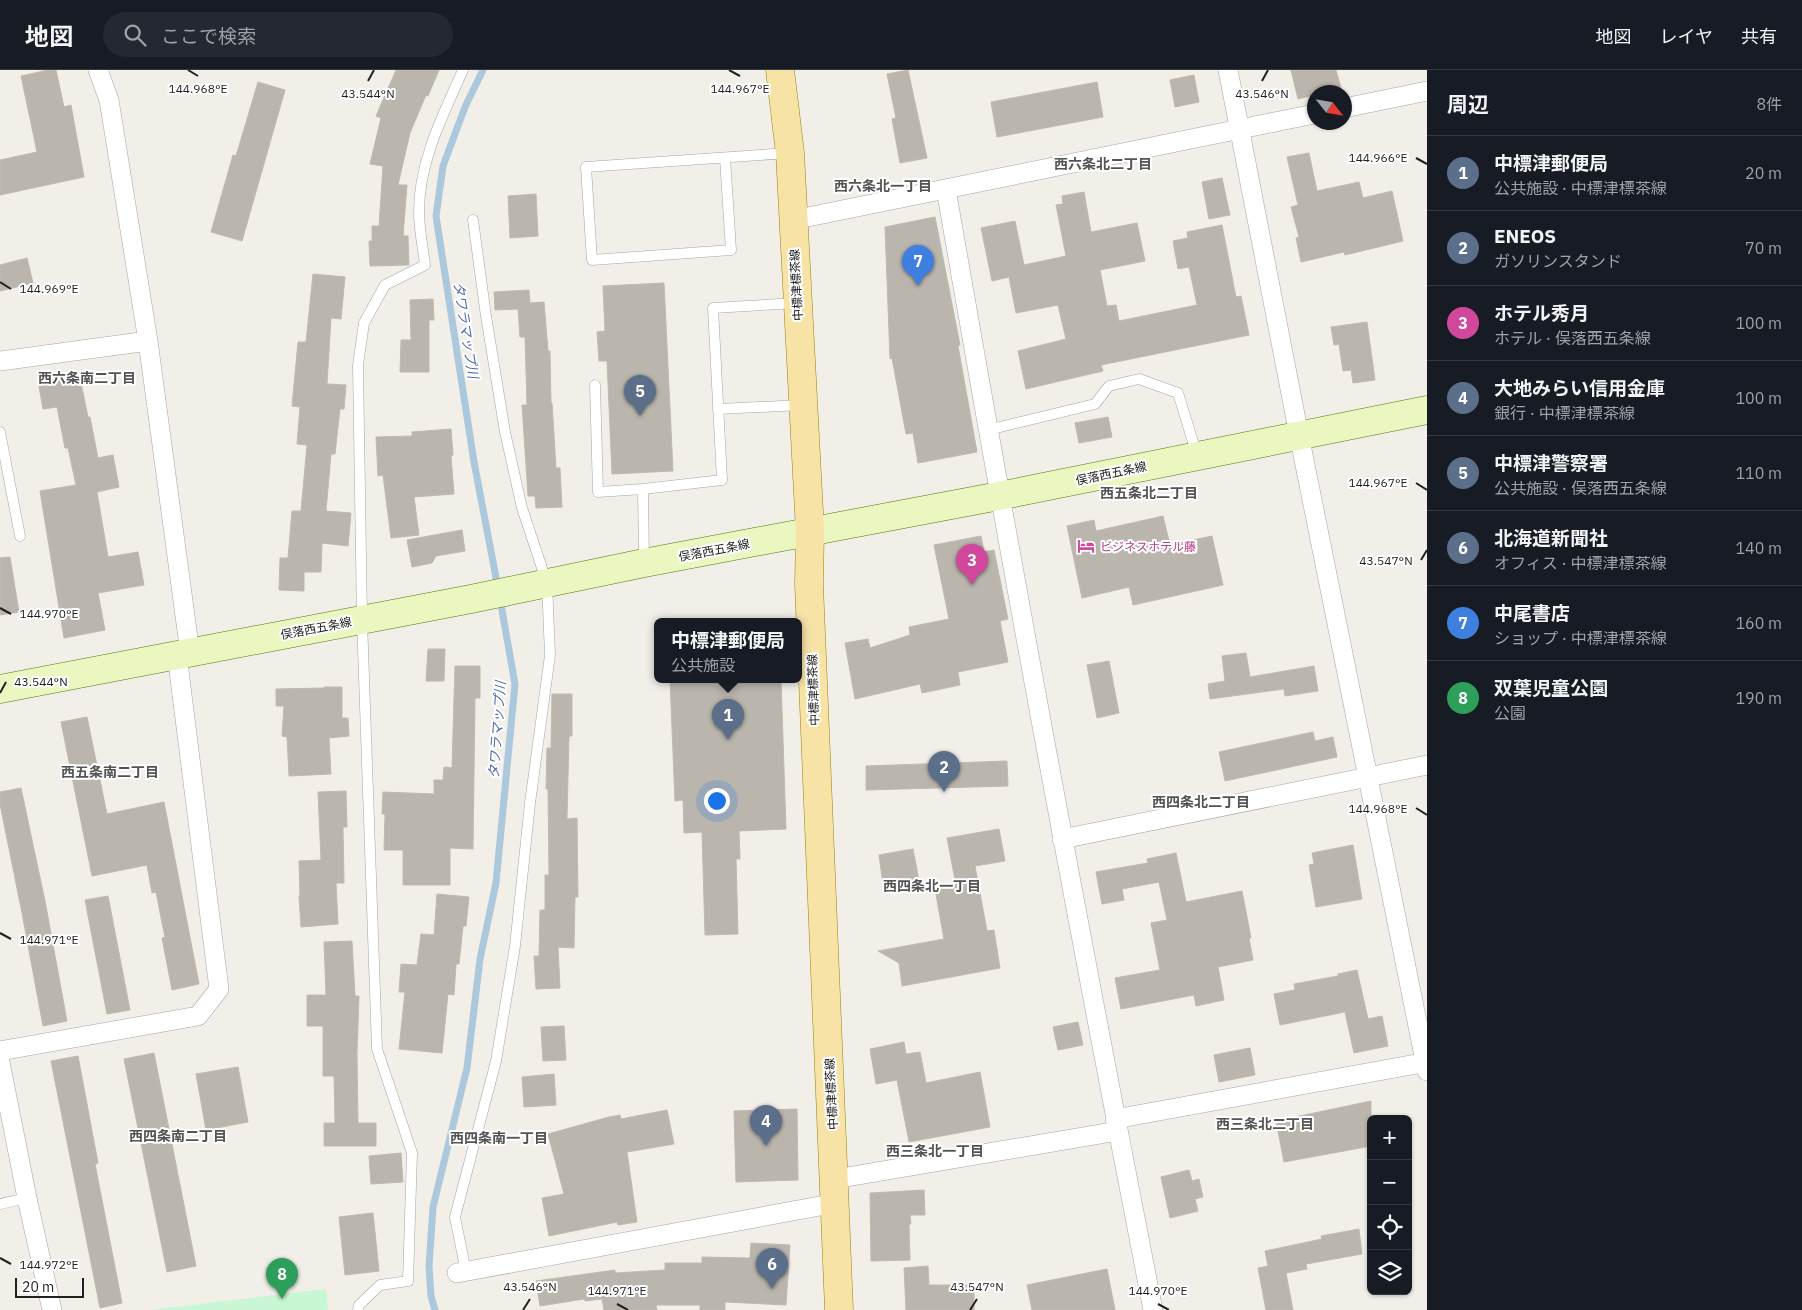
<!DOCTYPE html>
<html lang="ja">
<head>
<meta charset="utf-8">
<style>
	body { margin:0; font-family:"IBM Plex Sans","Noto Sans JP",sans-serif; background:#242831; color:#f1f3f6 }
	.controls { position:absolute; right:15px; bottom:15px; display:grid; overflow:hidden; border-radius:8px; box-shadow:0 1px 4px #0004 }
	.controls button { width:45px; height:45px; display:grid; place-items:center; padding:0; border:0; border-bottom:1px solid #363941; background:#171b24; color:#f1f3f6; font:25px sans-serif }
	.compass { position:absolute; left:1307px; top:15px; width:45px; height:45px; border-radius:50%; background:#171b24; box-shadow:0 1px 4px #0004; rotate:121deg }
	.scale { position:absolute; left:15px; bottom:12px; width:69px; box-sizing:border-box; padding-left:5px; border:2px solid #212121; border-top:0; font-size:14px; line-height:18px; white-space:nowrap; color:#212121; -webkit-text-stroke:4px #fff; paint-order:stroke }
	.you { position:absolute; left:716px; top:730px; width:18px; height:18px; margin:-12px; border:4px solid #fff; border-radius:50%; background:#1a73e8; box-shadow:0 0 0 8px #1a73e833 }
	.badge { display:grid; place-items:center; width:32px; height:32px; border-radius:50%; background:#7c3aed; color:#fff; font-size:16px; font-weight:700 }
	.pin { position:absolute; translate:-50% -41px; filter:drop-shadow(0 1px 2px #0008) }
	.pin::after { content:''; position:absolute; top:26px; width:18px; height:15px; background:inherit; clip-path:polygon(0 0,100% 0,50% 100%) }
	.popup { position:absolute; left:654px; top:548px; width:148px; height:65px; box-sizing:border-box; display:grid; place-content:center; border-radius:8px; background:#171b24; filter:drop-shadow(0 1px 4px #0005); font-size:16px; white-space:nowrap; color:#9ea1a6 }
	.popup b { font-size:19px; color:#f1f3f6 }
	.popup::after { content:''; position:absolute; left:50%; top:100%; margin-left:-10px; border:10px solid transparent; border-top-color:#171b24 }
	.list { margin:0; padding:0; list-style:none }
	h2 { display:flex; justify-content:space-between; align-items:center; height:65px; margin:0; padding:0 20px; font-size:21px }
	h2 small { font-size:16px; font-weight:400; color:#9ea1a6 }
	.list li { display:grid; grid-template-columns:32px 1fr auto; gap:15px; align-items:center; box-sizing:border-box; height:75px; padding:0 20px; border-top:1px solid #363941 }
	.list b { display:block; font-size:19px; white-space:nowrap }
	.list p { margin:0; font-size:16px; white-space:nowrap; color:#9ea1a6 }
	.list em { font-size:16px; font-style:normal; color:#9ea1a6 }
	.icon { flex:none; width:28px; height:28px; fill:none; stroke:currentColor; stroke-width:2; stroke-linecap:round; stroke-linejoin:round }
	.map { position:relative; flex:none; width:1427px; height:1240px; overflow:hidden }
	header { display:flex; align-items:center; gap:30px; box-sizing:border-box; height:70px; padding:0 25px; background:#171b24; border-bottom:1px solid #363941 }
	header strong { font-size:24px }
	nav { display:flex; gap:28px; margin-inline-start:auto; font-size:18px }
	.search { width:350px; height:45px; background:#242831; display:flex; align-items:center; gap:12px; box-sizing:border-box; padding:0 18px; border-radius:28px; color:#9ea1a6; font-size:19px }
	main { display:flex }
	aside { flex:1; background:#171b24 }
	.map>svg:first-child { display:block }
	.park { fill:#c9f7d5 }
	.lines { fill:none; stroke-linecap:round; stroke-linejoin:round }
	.stream { stroke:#abc8dc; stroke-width:7 }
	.building { fill:#bab6ae; stroke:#c2b9ab }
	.service-casing { stroke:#a5a5a5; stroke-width:11 }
	.minor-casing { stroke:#a5a5a5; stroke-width:20 }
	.secondary-casing { stroke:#57750b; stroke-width:29 }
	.primary-casing { stroke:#968108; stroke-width:29 }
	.service { stroke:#fff; stroke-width:10 }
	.minor { stroke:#fff; stroke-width:19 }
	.secondary { stroke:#eaf7c0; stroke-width:28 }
	.primary { stroke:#f8e3a6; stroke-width:28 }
	.ticks { fill:none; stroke:#212121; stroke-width:2 }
	.labels { text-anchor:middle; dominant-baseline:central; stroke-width:4; stroke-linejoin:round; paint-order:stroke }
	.street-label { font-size:12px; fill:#212121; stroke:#fff }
	.hotel-label { font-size:12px; fill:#b23c85; stroke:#fff; text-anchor:start }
	.neighbourhood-label { font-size:14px; font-weight:bold; fill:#545454; stroke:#fff }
	.water-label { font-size:14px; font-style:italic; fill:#516ead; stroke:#fff }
	.ticks-label { font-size:12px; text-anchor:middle; fill:#212121; stroke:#fff; stroke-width:4; stroke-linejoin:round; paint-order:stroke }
</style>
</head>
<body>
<header>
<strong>地図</strong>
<div class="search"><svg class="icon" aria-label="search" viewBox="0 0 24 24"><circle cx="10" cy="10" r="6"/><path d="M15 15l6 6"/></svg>ここで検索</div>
<nav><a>地図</a><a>レイヤ</a><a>共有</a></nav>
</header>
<main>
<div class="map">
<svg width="1427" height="1240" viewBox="0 0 1427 1240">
	<rect width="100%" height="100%" fill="#f1efe8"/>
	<!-- park -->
	<path class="park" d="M326,1219l2,21h-178z"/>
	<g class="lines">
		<!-- stream -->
		<path class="stream" d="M483,0l-18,37 -22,59 -7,50 38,246 24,126
			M435,1240l-4,-14 -2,-30 4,-59 34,-139 13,-109 16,-76 19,-199 -15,-85"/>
	</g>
	<!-- building -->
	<path class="building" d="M48,0h8l8,37 7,-2 13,72 -84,18v-35l37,-8 -16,-76z
		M396,0h43l-11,26 -2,-1 -16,38 -12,52h9l-4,51h5l1,29 -39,1 -1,-25h3v-15h7l4,-60 -13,-2 11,-46 -5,-2z
		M908,0l19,88 -27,5 -8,-44 4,-1 -9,-44z
		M1291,0h45l5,18 -17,4h-10v3l-16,4z
		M1194,5l5,27 -24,5 -5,-27z
		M258,12l27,8 -43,151 -31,-9 22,-77 3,1z
		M1097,12l6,35 -106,20 -6,-35z
		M1309,83l8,38 42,-9 4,16 29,-7 11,50 -58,14 -1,-3 -43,10 -5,-24 3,-1 -8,-30 7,-2 -11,-48z
		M1222,108l8,37 -21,4 -7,-37z
		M1084,122l7,40 46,-9 8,38 -45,9 7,36 9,-1 3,16 78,-16 -8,-38 -11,2 -5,-28 15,-3 -1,-6 35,-7 14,72 5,-1 8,39 -148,30 2,6 -77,18 -8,-38 48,-12 -8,-34 -42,8 -7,-36 -17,4 -11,-53 34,-7 9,44 42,-9 -10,-51 7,-1 -1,-8z
		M536,124l2,42 -28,2 -2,-42z
		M935,147l25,128 -2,1 19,106 -59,11 -5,-30 -7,1 -14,-76 -2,1 -5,-132z
		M27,188l6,25 -33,8v-26z
		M313,204l32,3 -4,42 -10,-1 -4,66 19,1 -2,24h-4l-5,45h-4l-5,57 25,2 -3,33 -26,-3 -1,29h-17v19l-25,-1 1,-32h8l4,-47h9l6,-66 -10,-1 3,-37 -8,-1 6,-64h8z
		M664,213l9,188 -61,3 -5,-113h-8l-2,-29 8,-1 -2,-45z
		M529,220l1,13 14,-1 4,49h2l1,52h1l4,65h4l2,39 -26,1 -1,-12h-7l-6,-91h5l-2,-68h-5l-2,-28 -23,1 -1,-18z
		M433,229l1,21h-5v52h-29l1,-32h10l-1,-40z
		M1367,252l8,58 -22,3 -2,-13 -8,1 -4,-27 -5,1 -3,-18z
		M65,306l1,5 14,-3 8,39h2l8,41 15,-3 6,32 -22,5 11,65 30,-5 6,33 -46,8 7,37 -41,8 -24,-147 36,-6 -8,-37h-3l-8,-41 -14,2 -5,-28z
		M1108,347l4,20 -33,6 -4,-20z
		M451,359l2,26 -2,1 3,38 -40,3 5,38 -28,3 -8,-63 -5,1 -2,-39 36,-1v-4z
		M1163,446l7,29 42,-9 11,49 -90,20 -4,-18 -47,11 -15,-72 27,-6 2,11z
		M462,460l3,21 -29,5 -4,7 -20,4 -5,-27z
		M981,466l3,16 10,-2 14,69 -8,2 8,41 -50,10 2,13 -38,8 -2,-9 -65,15 -10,-56 23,-4 2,9 40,-13 -1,-8 40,-8 -15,-74z
		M10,487l9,55 -19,3v-57z
		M428,579h17l-1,32h-18z
		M1246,583l4,24 64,-11 4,25 -33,5 -1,-7 -74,10 -2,-15 17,-3 -3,-25z
		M1109,591l10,52 -22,5 -10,-53z
		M455,596h25v32h-5l-2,151 -23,-1v37h-47v-35h-19l1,-36h-3l1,-22 51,2v-14h9l1,-13 8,1z
		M676,609h105l5,150 -47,2 1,28h-4l2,75 -33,1 -3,-103 -18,1 -1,-33 -8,1 -5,-121z
		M324,617h18v31h6l1,18 -20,2 2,36 -42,2 -2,-39 -5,-1 2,-30h-8v-17l48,-1z
		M552,624h20v42h-3l-2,83 10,-1 1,79h-3l-1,51 -16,-1 2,41 -24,1 -2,-33h5l1,-46h5v-35h4l-1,-86h-2l1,-41h4z
		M87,647l20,97 57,-12 35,182 -27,6 -10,-52 3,-1 -4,-19 -5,-26 -4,1 -5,-28 -55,11 -31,-154z
		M1313,662l2,9 18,-4 4,20 -112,24 -6,-29z
		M1007,691l1,25 -142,4v-24z
		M21,718l24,113 22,120 -24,5 -21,-113 -22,-109v-12z
		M346,721l1,36h-4l1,56h-8l2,41 -37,3 -2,-31h1l-1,-35 22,-1 -3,-68z
		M999,759l6,32 -30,5 12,65 7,-1 6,38 -98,18 -3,-23 -21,-12 66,-12 -9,-50 21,-4 -9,-47z
		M1353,775l9,54 -46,8 -7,-42 5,-1 -2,-11z
		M913,779l7,37 -36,6 -5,-37z
		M1176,783l10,49 56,-11 9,47h-2l4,22 -35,7 6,33 -28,6 -2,-11 -73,14 -6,-31 45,-8 -9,-47 16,-3 -8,-38 -37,7 2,11 -22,4 -6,-32 52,-9 -1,-4z
		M437,824l32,3 -3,29h-3l-4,38h-3l-2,31 -6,-1 -6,59 -43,-4 6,-57h-6l2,-28 16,1 4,-31 13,1z
		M108,826l22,114 -23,4 -22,-114z
		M352,871l3,55h4l-2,58 1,69h18v23h-52v-23h11l-1,-47h-11v-50h-16v-31h19l-2,-53z
		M1357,900l11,49 14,-3 6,30 -34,7 -9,-41 -65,13 -6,-31 21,-4 -1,-6 44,-8v-2z
		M1078,952l5,23 -25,5 -5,-23z
		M564,956l2,34 -23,1 -2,-34z
		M904,972l2,12 14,-2 6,31 54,-11 10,55 -81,15 -12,-62 -21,4 -6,-35z
		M1250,978l5,27 -36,7 -5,-27z
		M154,983l42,213 -29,6 -43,-213z
		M78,986l20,107 -3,1 27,139 -22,5 -49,-247z
		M238,997l10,55 -42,8 -10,-56z
		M554,1004l2,31 -32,2 -2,-30z
		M1371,1031v45l-87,16 -8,-41z
		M797,1039l1,71 -62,2 -2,-71z
		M667,1040l7,34 -47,8 10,70 -19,3 -1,-3 -68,14 -7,-38 22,-4 -16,-60 61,-17 11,-2 1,4z
		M401,1083l2,29 -32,2 -2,-28z
		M1189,1100l3,11 7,-2 4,18 -8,2 3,12 -28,7 -9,-41z
		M924,1120l1,25h-15l1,9h-2l1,36 -39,1 -1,-68z
		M373,1143l6,58 -34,4 -6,-58z
		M1359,1159l3,25 -56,10 1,5 -21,4 7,37h-27l-8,-42 10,-2 -3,-15 57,-12 -1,-3z
		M751,1173l39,2 -4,60 -61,-3v8h-25v-5h-44l1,5h-53l-2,-11 -17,2 -1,-2 -44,7 -4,-25 79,-11v3l50,-3v-7h37v-6l48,1z
		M928,1196l1,19h45v25h-68l-2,-42z
		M1107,1199l8,41h-83l-5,-25z"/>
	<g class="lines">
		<!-- service casing -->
		<g class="service-casing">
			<path id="service" d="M725,88l6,92 -139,10 -6,-93 203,-14
				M595,315l3,107 45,-3
				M718,339l84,-4
				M988,360l107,-26 14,-18 30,-7 39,14 19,62
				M0,362l20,104
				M644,492l-1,-73 79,-9 -9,-172 83,-5
				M0,1134l27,-6
				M466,1202l-11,-55 41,-156 19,-115 15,-143 20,-148 -3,-72 -25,-75 -17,-76 -19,-116 -13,-96
				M358,1240l1,-5 21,-20 28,-4 4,-128 -35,-104 -15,-429 -4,-255 6,-42 21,-38 40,-20c-2,-17 -6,-36 -6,-53 0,-51 24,-97 44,-142"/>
		</g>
		<!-- minor casing -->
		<g class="minor-casing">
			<path id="minor" d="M98,0l11,30 39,241 42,312
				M1228,0l71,365 128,636
				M1344,38l83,-17
				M946,119c65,375 134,748 207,1121
				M793,150l521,-106
				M0,291l148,-20
				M1062,769l365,-74
				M0,981l198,-35 21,-27 -42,-334
				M0,992l27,136 25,112
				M1115,1049l312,-57
				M835,1109l283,-48
				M457,1203l379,-70"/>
		</g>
		<!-- secondary casing -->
		<g class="secondary-casing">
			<path id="secondary" d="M0,619l471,-90 173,-36 355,-67 428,-86"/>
		</g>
		<!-- primary casing -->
		<g class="primary-casing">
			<path id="primary" d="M780,0l10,83 20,378 -1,54 30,725"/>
		</g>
		<!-- service -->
		<use href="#service" class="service"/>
		<!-- minor -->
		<use href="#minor" class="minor"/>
		<!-- secondary -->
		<use href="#secondary" class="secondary"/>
		<!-- primary -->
		<use href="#primary" class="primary"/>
	</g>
	<!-- ticks -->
	<path class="ticks" d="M188,0l10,6M729,0l11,6M368,11l6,-11M1262,11l6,-11M1416,88l11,6M0,212l11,7M1416,413l11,7M1421,490l6,-10M0,538l11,6M0,623l6,-11M1416,738l11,7M0,863l11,6M0,1188l11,6M617,1234l11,6M1158,1234l11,6M523,1240l7,-11M970,1240l7,-11"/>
	<!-- icons -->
	<defs>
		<g id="hotel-bare" transform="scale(1.35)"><path d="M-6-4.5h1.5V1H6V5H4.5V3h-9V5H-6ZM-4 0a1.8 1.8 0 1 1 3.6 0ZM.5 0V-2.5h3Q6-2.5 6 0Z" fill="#d1479c" stroke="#fff" stroke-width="2.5" paint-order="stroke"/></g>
	</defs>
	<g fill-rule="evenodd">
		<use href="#hotel-bare" x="1086" y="476"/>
	</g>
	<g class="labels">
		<!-- street labels -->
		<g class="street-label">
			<text transform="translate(796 215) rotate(-93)">中標津標茶線</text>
			<text transform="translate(1111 403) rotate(-12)">俣落西五条線</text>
			<text transform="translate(714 480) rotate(-11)">俣落西五条線</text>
			<text transform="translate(316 558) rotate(-11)">俣落西五条線</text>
			<text transform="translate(813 620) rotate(-92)">中標津標茶線</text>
			<text transform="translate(831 1024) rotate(-93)">中標津標茶線</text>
		</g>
		<!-- hotel labels -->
		<g class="hotel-label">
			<text x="1100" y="476">ビジネスホテル藤</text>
		</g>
		<!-- neighbourhood labels -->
		<g class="neighbourhood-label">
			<text x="1103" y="94">西六条北二丁目</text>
			<text x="883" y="116">西六条北一丁目</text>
			<text x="87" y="308">西六条南二丁目</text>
			<text x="1149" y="423">西五条北二丁目</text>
			<text x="110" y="702">西五条南二丁目</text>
			<text x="1201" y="732">西四条北二丁目</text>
			<text x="932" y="816">西四条北一丁目</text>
			<text x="1265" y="1054">西三条北二丁目</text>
			<text x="178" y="1066">西四条南二丁目</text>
			<text x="499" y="1068">西四条南一丁目</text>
			<text x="935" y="1081">西三条北一丁目</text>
		</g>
		<!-- water labels -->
		<g class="water-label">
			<text transform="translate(466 260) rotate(81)">タワラマップ川</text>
			<text transform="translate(497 660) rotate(-86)">タワラマップ川</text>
		</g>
	</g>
	<g class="ticks-label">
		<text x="198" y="23">144.968°E</text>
		<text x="740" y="23">144.967°E</text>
		<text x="368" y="28">43.544°N</text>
		<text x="1262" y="28">43.546°N</text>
		<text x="1378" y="92">144.966°E</text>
		<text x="49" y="223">144.969°E</text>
		<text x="1378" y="417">144.967°E</text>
		<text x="1386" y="495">43.547°N</text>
		<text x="49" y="548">144.970°E</text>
		<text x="41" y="616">43.544°N</text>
		<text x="1378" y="743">144.968°E</text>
		<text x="49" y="874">144.971°E</text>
		<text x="49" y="1199">144.972°E</text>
		<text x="530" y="1221">43.546°N</text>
		<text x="977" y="1221">43.547°N</text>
		<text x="617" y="1225">144.971°E</text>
		<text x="1158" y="1225">144.970°E</text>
	</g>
</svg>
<div class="controls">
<button>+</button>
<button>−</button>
<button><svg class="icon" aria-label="locate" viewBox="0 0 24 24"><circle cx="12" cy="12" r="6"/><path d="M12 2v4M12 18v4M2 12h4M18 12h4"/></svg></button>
<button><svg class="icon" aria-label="layers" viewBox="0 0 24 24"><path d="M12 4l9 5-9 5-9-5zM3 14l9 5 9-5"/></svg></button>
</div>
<svg class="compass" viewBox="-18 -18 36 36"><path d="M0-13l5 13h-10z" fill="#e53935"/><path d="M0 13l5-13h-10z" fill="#9ea1a6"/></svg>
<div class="scale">20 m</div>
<div class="you"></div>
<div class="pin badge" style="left:728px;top:670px;background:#5c6f8a">1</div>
<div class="popup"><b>中標津郵便局</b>公共施設</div>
<div class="pin badge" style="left:944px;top:722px;background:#5c6f8a">2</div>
<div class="pin badge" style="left:972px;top:515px;background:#d1479c">3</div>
<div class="pin badge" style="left:766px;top:1076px;background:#5c6f8a">4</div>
<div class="pin badge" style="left:640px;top:346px;background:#5c6f8a">5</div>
<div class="pin badge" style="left:772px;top:1219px;background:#5c6f8a">6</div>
<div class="pin badge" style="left:918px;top:216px;background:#3f7fe0">7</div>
<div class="pin badge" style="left:282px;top:1229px;background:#2e9e5b">8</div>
</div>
<aside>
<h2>周辺<small>8件</small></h2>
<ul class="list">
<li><span class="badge" style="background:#5c6f8a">1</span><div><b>中標津郵便局</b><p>公共施設 · 中標津標茶線</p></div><em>20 m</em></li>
<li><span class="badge" style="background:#5c6f8a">2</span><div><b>ENEOS</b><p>ガソリンスタンド</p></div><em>70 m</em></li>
<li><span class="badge" style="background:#d1479c">3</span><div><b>ホテル秀月</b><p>ホテル · 俣落西五条線</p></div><em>100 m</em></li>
<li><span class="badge" style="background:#5c6f8a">4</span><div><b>大地みらい信用金庫</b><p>銀行 · 中標津標茶線</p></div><em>100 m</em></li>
<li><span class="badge" style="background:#5c6f8a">5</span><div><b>中標津警察署</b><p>公共施設 · 俣落西五条線</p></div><em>110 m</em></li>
<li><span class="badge" style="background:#5c6f8a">6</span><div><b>北海道新聞社</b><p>オフィス · 中標津標茶線</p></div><em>140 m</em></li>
<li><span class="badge" style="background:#3f7fe0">7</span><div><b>中尾書店</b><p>ショップ · 中標津標茶線</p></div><em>160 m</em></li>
<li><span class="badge" style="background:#2e9e5b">8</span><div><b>双葉児童公園</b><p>公園</p></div><em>190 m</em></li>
</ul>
</aside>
</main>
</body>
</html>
